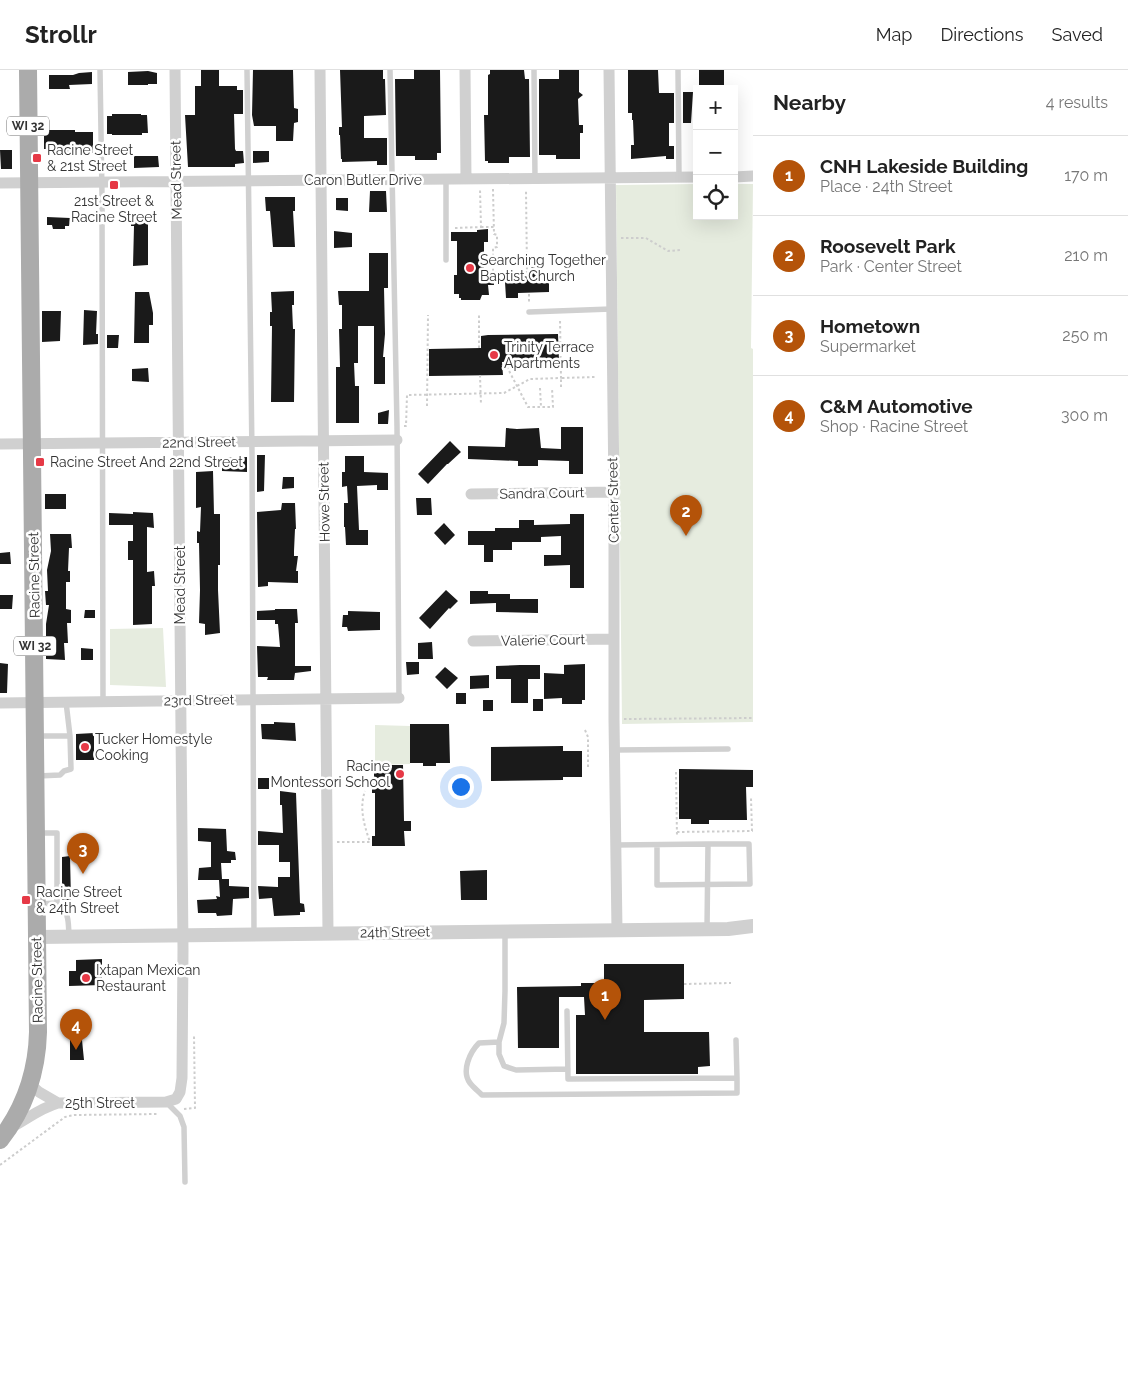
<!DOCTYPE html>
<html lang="en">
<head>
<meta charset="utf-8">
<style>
	body { margin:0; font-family:Raleway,sans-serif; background:#f6f6f6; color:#222 }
	.controls { position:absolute; right:15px; top:15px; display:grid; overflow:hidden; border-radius:0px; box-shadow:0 5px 20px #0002 }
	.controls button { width:45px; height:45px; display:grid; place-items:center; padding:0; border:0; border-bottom:1px solid #e0e0e0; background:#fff; color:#222; font:25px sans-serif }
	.you { position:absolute; left:460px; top:716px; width:18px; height:18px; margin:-12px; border:4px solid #fff; border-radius:50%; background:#1a73e8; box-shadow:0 0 0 8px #1a73e833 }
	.badge { display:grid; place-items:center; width:32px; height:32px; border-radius:50%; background:#b45309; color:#fff; font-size:16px; font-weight:700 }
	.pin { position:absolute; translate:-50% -41px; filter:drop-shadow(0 1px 2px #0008) }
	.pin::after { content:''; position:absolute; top:26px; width:18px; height:15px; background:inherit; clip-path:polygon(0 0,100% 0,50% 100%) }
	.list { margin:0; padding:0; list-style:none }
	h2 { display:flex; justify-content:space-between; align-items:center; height:65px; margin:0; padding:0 20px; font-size:21px }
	h2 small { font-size:16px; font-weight:400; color:#767676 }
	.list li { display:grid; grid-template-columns:32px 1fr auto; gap:15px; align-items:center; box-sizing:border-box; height:80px; padding:0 20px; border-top:1px solid #e0e0e0 }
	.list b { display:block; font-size:19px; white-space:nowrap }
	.list p { margin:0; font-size:16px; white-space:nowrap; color:#767676 }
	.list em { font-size:16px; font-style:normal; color:#767676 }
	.icon { flex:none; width:28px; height:28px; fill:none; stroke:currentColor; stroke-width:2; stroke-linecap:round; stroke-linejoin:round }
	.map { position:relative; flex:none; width:753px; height:1321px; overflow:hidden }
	header { display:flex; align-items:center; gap:30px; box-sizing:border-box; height:70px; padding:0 25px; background:#fff; border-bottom:1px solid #e0e0e0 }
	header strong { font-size:24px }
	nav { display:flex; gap:28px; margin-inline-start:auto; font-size:18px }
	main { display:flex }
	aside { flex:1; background:#fff }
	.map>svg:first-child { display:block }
	.green { fill:#e6ecdf }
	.building { fill:#1a1a1a }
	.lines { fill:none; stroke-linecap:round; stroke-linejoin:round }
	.path { stroke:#cdcdcd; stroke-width:2; stroke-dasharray:2.5 2.5; stroke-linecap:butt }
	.service { stroke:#d0d0d0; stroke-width:5.5 }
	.minor { stroke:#d0d0d0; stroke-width:11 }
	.tertiary { stroke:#d0d0d0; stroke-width:14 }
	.primary { stroke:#ababab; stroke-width:18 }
	.poi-dot { fill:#e63946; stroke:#fff; stroke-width:2 }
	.labels { text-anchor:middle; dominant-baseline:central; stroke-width:5; stroke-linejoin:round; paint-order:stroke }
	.shield { fill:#fff; stroke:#707070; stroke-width:1 }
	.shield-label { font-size:12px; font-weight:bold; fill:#333 }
	.poi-label { font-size:14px; fill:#333; stroke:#fff; text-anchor:start }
	.street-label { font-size:14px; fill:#333; stroke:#fff }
</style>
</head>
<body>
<header>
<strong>Strollr</strong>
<nav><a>Map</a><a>Directions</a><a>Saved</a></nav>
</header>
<main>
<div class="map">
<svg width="753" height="1321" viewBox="0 0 753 1321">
	<rect width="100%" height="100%" fill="#fff"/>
	<!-- green -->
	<path class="green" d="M697,114v32h37v-32h19l-2,164 2,1v373l-131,2 -6,-539z
		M163,558l3,59 -56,-2v-56z
		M375,655l35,1v38l-35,1z"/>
	<!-- building -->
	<path class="building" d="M201,0h18v16h18v4h6v24h-9l1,35 1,2h7l1,12 -9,1v3h-47l-3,-52h10v-29h6z
		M253,0h40l1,38 4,1v13l-4,1 -1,18h-17v-15h-22l-2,-11z
		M340,0h43v9h2l1,36 -22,1v22h23v27h-10v-4l-35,1v-3h-1l-1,-24h-1v-8h3z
		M414,0h26l1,83h-4v7h-22v-4h-19l-1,-77h19z
		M490,0h34l1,9h4l1,78h-21v6h-21v-2h-3l-1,-46h4v-40l2,-1z
		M559,0h20v22l4,3 -5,4 1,26h4v8h-3v26h-24v-4h-17v-76h20z
		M628,0h30l1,23h15v30h-5v23h5v13h-8v-3l-35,3v-14h3l-1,-25h-1v-7h-4z
		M699,0h25v19h-25z
		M148,1l9,2v11h-9v1h-20v-13z
		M92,2v12l-23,1 1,4h-21v-14h24l6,-2z
		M683,22h10l-2,31h-8z
		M112,44h29v1h6l1,18h-6v2h-30v-1h-5v-18h5z
		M44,60h31v2h18v21h-35v-4h-14z
		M0,80h12v19h-11z
		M253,81h16v11l-16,1z
		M134,86h24l1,11 -25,1z
		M370,121h16l1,21h-18z
		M265,127h30v14h-2l2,36h-22l-3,-36h-4z
		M336,128h12v13l-12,-1z
		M131,144h17v51l-15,1 1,-40h-3z
		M47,147l23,1 -1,8h-4v3h-12l-1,-4h-5z
		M488,159v13h-4v33h9l1,10h-6l1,10h-7l-2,5h-19v-2h-2v-4h-5v-19h3v-34h-6v-9h26v-2z
		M334,161l18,2v14l-18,1z
		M369,183h19v35h-4l1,46 -2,23h2v27h-11v-58h-16v37h-4l1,23h4v37h-23v-56h4l-1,-38h3v-24h-3l-1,-14h31z
		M531,191h9v15h9v16l-31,1v5h-12l-1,-16h12v-5l15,-1z
		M294,221v14h-2l1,24h2l-1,73h-23l1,-76h-2v-14h2l-1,-20z
		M135,222h14l4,21v12h-4v18h-15z
		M84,240l13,1 -1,23h2v10l-15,1z
		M42,241h19l-1,30 -18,1z
		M558,264l1,27 -57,1 1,13 -74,1v-27l52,-1v-12l7,-1z
		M107,265h12l-1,13h-11z
		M148,298l1,14 -17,-1v-12z
		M389,340l-1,14h-10v-11z
		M561,357h22v47h-14v-13l-31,-1v6h-20v-5l-50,-2v-13l37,1 1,-19 11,1 22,-1 2,20 20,1z
		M450,371l11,11 -13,12h-1l-19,20 -10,-10z
		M257,385h8l-1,36 -7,1z
		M345,386h19v16l24,1v17h-11v-5l-20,1 2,44h9v15h-22l-1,-18h-1v-24h4l-1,-17 -5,1v-15h3z
		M247,387v15l-25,-1v-13z
		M213,401l1,43h6v51h-2v25l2,43 -15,2v-11l-6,-1 1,-33 -1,-47h-2v-12l3,1 1,-25 -5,1v-36z
		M283,407h11v11l-12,1z
		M45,424h21v15h-21z
		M416,428h15l1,17h-15z
		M282,433h13l1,26h-1l-1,22v5h4l-2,15h2v12l-30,-1v4l-10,1 -1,-75 24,-2z
		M133,442l20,1 1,15 -7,-1v45l7,-1 1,15h-3v38l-19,1v-65h-5v-19h5v-16h-24v-12l24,1z
		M570,444h14v74h-14v-23l-26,1v-11h17v-19l-20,1v5h-29v8h-19v12h-9v-17h-16v-14h27v-3h24v-8h15v5l36,-1z
		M444,453l11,12 -10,10 -11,-12z
		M50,464h21l1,14h-3l-1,23h2v11h-4v27l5,1v13h-4l1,20h-4l1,17 -19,-1v-35l3,-19h-3l-1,-14h3l-1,-21 4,-19z
		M10,482l1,12h-11v-11z
		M446,520l12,11 -8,8 -1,-1 -19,21 -11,-11z
		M470,521h18v3h22v5h28v14l-42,-1v-9l-26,1z
		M0,525h13l-1,14h-12z
		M275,539h22l1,14h-3v43h16v5l-16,2 -1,7h-27l1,-3h-10l-1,-31 23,1 -2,-23h-3v-4h-18v-9l18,-1z
		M85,540h10v8h-11z
		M348,541l32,1v18l-32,1 -1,-4h-5l1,-12h5z
		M432,572l1,17h-15v-16z
		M81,578l12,1v11h-12z
		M406,592h13v12l-12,1z
		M0,593l8,1 -1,29h-7z
		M585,594v36h-3v4h-20v-6l-18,1v-26l20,1v-9z
		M520,595h20v14h-12v24h-17v-24h-15v-13z
		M445,597l13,11 -11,11 -12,-12z
		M489,605v13l-19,1v-13z
		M456,623h10v11h-10z
		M533,629h10v12h-10z
		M483,630h10v11h-10z
		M274,652l21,1 1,18 -34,-2 -1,-15h13z
		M410,654h39l1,39h-14v3h-13v-3h-13z
		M94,663v27h-18v-26z
		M563,676v5h19v26h-19v3l-72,1v-34z
		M374,695h29l1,56h7v10h-7l1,15h-33v-10h3v-43h-3v-10h2z
		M679,699l74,1v17h-7l1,33h-38v4h-18v-5h-12z
		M258,708h11v11h-11z
		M280,721l16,2 4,110 4,1 1,8h-5v3l-26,1 -2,-18 -13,1 -1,-13 20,1v-10h12v-15h-11v-17h-21v-14l25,2 -1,-28h-2z
		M198,758l28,1 1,22 8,1 1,8h-5v3h-10l1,16h7v7l20,1v11l-16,1 -1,16 -15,1 -1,-3h-18l-1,-13 20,-1 -1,-3 4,1 -1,-17h-21l1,-12 12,-1v-25l-13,-1z
		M70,786l1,44h-9v-43z
		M487,800v30h-26l-1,-29z
		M102,889v26l-33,1v-15h7v-11z
		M604,894h80v35l-40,1v32h65l1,34 -12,1v7h-122v-59h9l-1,-18h-25v51h-41l-1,-61 64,-1v-3h23z
		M70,970h12l2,20h-14z"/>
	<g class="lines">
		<!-- path -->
		<path class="path" d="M493,119l1,45 3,1v12l-4,1v24h34l-1,-82
			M481,157h13
			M455,158l26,-1 -1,-38
			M621,168h25l22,13 12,-1
			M529,224v10
			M479,278v-34
			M502,295l5,2 21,40h25l-1,-19
			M480,305l1,30
			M561,317v-9l34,-1
			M540,318l1,19
			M427,336l1,-91
			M404,356h2l1,-31 97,-2 26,-14 31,-1 -1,-59
			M624,649l129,-1
			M585,660l3,7v32
			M676,702l1,65
			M677,762l75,-1 -1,-33h2
			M337,772h33c-6,-17 -11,-34 -5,-51
			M684,914l47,-1
			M184,1039l11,-1 -1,-73
			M0,1095l65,-48 9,-2 85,-1"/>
		<!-- service -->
		<path class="service" d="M100,0l2,125 1,506
			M247,0l5,385 2,479
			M390,0l7,356 2,272
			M534,0l1,108
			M678,0l1,107
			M446,190v-81
			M529,242l82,-3
			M66,632l4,34
			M37,666h33l1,33 -7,2 -4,4 -22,1
			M614,680l114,-1
			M38,763h19v70c13,11 11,17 12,33
			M616,775l92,-1 -1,85
			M657,775v40l93,-1 -1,-40h-41
			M39,834l18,-1
			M505,861v60l-1,32 -5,19v12l5,12 12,4 52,-1
			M567,941l1,68 169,-1 -1,-38
			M499,972l-20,1c-9,9 -18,28 -9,40 3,4 8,8 12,12l255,-2v-15
			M166,1032l14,14 4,11 1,55"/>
		<!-- minor -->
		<path class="minor" d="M320,0l8,863
			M465,0l1,109
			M609,0l5,422v228l3,210
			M734,107l19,-1
			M0,113l697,-6
			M0,374l397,-4
			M471,424l143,-2
			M473,571l141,-2
			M0,633l399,-5
			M30,1014l9,8 19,11 108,-1 10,-3 4,-7 2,-14 1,-129 -8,-879
			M10,1058c18,-9 28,-19 48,-25"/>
		<!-- tertiary -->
		<path class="tertiary" d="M37,867l691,-8 25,-3"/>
		<!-- primary -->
		<path class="primary" d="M0,1070c25,-32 37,-67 38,-108l-10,-962"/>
	</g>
	<!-- markers -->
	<g class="poi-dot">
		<rect x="32" y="83" width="10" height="10" rx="2.5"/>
		<rect x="109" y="110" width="10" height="10" rx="2.5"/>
		<circle cx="470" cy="198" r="5"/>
		<circle cx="494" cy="285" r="5"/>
		<rect x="35" y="387" width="10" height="10" rx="2.5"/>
		<circle cx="85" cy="677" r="5"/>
		<circle cx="400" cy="704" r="5"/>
		<rect x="21" y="825" width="10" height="10" rx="2.5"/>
		<circle cx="86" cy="908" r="5"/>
	</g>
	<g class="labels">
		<!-- shield labels -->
		<g class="shield">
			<rect x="7" y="46.5" width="42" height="19" rx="4"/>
			<rect x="14" y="566.5" width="42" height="19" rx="4"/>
		</g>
		<g class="shield-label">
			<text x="28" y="56">WI 32</text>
			<text x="35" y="576">WI 32</text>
		</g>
		<!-- poi labels -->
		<g class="poi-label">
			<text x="47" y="80">Racine Street<tspan x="47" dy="16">&amp; 21st Street</tspan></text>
			<text x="114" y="131" text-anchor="middle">21st Street &amp;<tspan x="114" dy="16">Racine Street</tspan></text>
			<text x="480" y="190">Searching Together<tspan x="480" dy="16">Baptist Church</tspan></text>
			<text x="504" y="277">Trinity Terrace<tspan x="504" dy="16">Apartments</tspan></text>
			<text x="50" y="392">Racine Street And 22nd Street</text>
			<text x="95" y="669">Tucker Homestyle<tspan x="95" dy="16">Cooking</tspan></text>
			<text x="390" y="696" text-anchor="end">Racine<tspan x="390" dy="16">Montessori School</tspan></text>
			<text x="36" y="822">Racine Street<tspan x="36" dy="16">&amp; 24th Street</tspan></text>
			<text x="96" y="900">Ixtapan Mexican<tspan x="96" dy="16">Restaurant</tspan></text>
		</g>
		<!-- street labels -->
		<g class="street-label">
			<text transform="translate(176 110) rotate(-91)">Mead Street</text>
			<text x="363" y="110">Caron Butler Drive</text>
			<text transform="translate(199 372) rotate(-1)">22nd Street</text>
			<text transform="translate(542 423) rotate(-1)">Sandra Court</text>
			<text transform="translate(613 430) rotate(-91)">Center Street</text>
			<text transform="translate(324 432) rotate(-91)">Howe Street</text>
			<text transform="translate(34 505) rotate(-91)">Racine Street</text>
			<text transform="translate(180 515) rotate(-90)">Mead Street</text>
			<text transform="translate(543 570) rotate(-1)">Valerie Court</text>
			<text transform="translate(199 630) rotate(-1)">23rd Street</text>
			<text transform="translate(395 862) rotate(-1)">24th Street</text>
			<text transform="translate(37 910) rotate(-91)">Racine Street</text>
			<text x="100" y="1033">25th Street</text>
		</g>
	</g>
</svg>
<div class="controls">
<button>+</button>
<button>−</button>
<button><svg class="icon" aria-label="locate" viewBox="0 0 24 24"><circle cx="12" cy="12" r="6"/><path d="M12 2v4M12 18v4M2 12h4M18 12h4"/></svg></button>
</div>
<div class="you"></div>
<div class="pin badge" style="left:605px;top:950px">1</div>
<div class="pin badge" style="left:686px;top:466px">2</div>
<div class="pin badge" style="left:83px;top:804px">3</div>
<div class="pin badge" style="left:76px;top:980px">4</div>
</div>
<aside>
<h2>Nearby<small>4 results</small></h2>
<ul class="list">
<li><span class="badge">1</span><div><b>CNH Lakeside Building</b><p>Place · 24th Street</p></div><em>170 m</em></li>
<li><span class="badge">2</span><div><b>Roosevelt Park</b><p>Park · Center Street</p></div><em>210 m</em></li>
<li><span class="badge">3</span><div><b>Hometown</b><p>Supermarket</p></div><em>250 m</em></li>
<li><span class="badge">4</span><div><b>C&amp;M Automotive</b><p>Shop · Racine Street</p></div><em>300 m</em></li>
</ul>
</aside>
</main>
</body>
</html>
